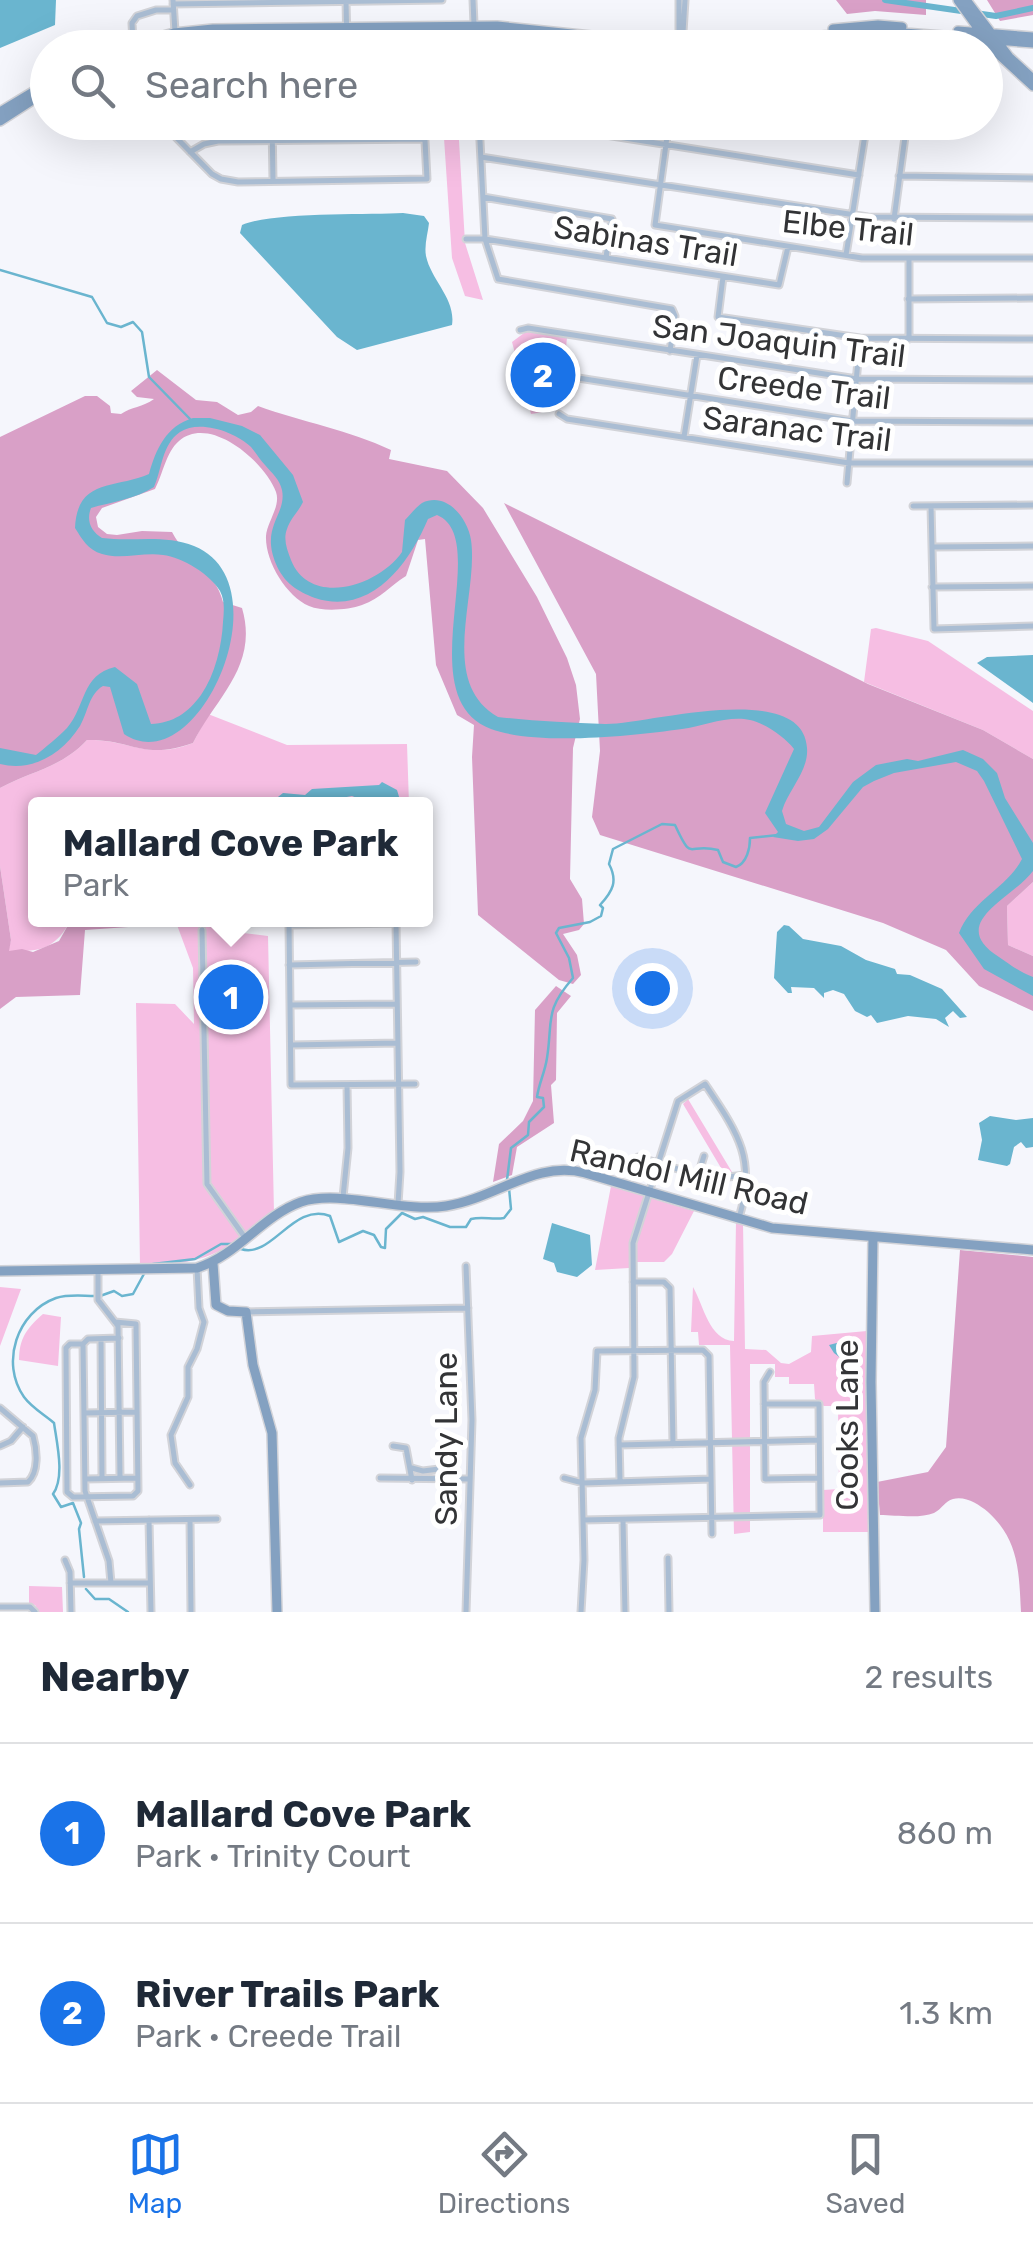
<!DOCTYPE html>
<html lang="en">
<head>
<meta charset="utf-8">
<style>
	body { margin:0; font-family:Rubik,sans-serif; background:#f6f6f7; color:#1f2937 }
	.you { position:absolute; left:652px; top:988px; width:35px; height:35px; margin:-25px; border:8px solid #fff; border-radius:50%; background:#1a73e8; box-shadow:0 0 0 15px #1a73e833 }
	.badge { display:grid; place-items:center; width:65px; height:65px; border-radius:50%; background:#1a73e8; color:#fff; font-size:32px; font-weight:700 }
	.pin { position:absolute; translate:-50% -50%; border:5px solid #fff; box-shadow:0 2px 10px #0006 }
	.popup { position:absolute; left:28px; top:797px; width:405px; height:130px; box-sizing:border-box; display:grid; place-content:center; border-radius:10px; background:#fff; filter:drop-shadow(0 2px 8px #0005); font-size:32px; white-space:nowrap; color:#747a83 }
	.popup b { font-size:38px; color:#1f2937 }
	.popup::after { content:''; position:absolute; left:50%; top:100%; margin-left:-20px; border:20px solid transparent; border-top-color:#fff }
	.list { margin:0; padding:0; list-style:none }
	h2 { display:flex; justify-content:space-between; align-items:center; height:130px; margin:0; padding:0 40px; font-size:42px }
	h2 small { font-size:32px; font-weight:400; color:#747a83 }
	.list li { display:grid; grid-template-columns:65px 1fr auto; gap:30px; align-items:center; box-sizing:border-box; height:180px; padding:0 40px; border-top:2px solid #e0e1e3 }
	.list b { display:block; font-size:38px; white-space:nowrap }
	.list p { margin:0; font-size:32px; white-space:nowrap; color:#747a83 }
	.list em { font-size:32px; font-style:normal; color:#747a83 }
	.icon { flex:none; width:55px; height:55px; fill:none; stroke:currentColor; stroke-width:2; stroke-linecap:round; stroke-linejoin:round }
	.map { position:relative; flex:none; width:1033px; height:1612px; overflow:hidden }
	.search { position:absolute; background:#fff; box-shadow:0 10px 40px #0002; left:30px; right:30px; top:30px; height:110px; display:flex; align-items:center; gap:25px; box-sizing:border-box; padding:0 35px; border-radius:55px; color:#747a83; font-size:38px }
	.sheet { height:490px; background:#fff }
	nav { display:flex; justify-content:space-around; align-items:center; box-sizing:border-box; height:140px; border-top:2px solid #e0e1e3; background:#fff; font-size:28px; color:#747a83 }
	nav a { display:grid; justify-items:center; gap:5px }
	nav .on { color:#1a73e8 }
	.map>svg:first-child { display:block }
	.green { fill:#f6bee3 }
	.forest { fill:#d9a0c7 }
	.water { fill:#6ab5cf }
	.lines { fill:none; stroke-linecap:round; stroke-linejoin:round }
	.stream { stroke:#6ab5cf; stroke-width:2.5 }
	.river { stroke:#6ab5cf; stroke-width:6 }
	.street-casing { stroke:#d2d3d8; stroke-width:9 }
	.secondary-casing { stroke:#d2d3d8; stroke-width:12 }
	.street { stroke:#aabdd3; stroke-width:5 }
	.secondary { stroke:#84a1c1; stroke-width:9 }
	.labels { text-anchor:middle; dominant-baseline:central; stroke-width:10; stroke-linejoin:round; paint-order:stroke }
	.street-label { font-size:32px; fill:#333436; stroke:#fff }
</style>
</head>
<body>
<div class="map">
<svg width="1033" height="1612" viewBox="0 0 1033 1612">
	<rect width="100%" height="100%" fill="#f5f6fc"/>
	<!-- green -->
	<path class="green" d="M443,123h15l7,120 18,57 -18,-4 -13,-38z
		M528,330l39,8c-2,15 0,26 -1,40l6,5c-5,22 -21,28 -41,31l-19,-72z
		M876,628l52,13 105,70v48l-50,-29 -119,-48 7,-53z
		M208,714l79,31 120,-1 2,60h-373v116h35c-16,29 -30,32 -63,31l3,-11 -11,-74v-78c31,-17 61,-20 87,-48 42,-1 61,21 106,3z
		M1033,882v74l-25,-11 -1,-39z
		M172,920h69l2,13 25,3 6,276c-49,42 -69,52 -134,54l-4,-263 39,1 19,20 -1,-56 -16,-43 -5,-1z
		M688,1099l44,73 -8,1 -41,-69z
		M611,1186l83,25 -22,43 -8,8h-35v6l-34,2z
		M736,1222l7,1 2,126 21,1 15,13 8,1 22,-12 1,-16 55,-5 1,201h-45v-42l16,-1 -1,-83h-14l-9,-7 -1,-15h-25v-7h-14v-13h-25v168l-16,2 -4,-189h-31l-1,-13h-7l2,-45c11,19 16,53 41,54z
		M0,1287l21,2 -21,57z
		M43,1314l18,3 -3,49 -39,-6c0,-22 8,-32 24,-46z
		M29,1586l33,1 1,25h-24l-4,-7 -6,-1z"/>
	<!-- forest -->
	<path class="forest" d="M836,0h90v15l-51,-4 -28,3z
		M987,0h46v15l-33,6z
		M157,370l39,30 21,2 21,13 13,-3 7,-6c44,16 91,24 133,44l-2,9 58,12 36,37 54,89 30,61 9,27 4,34 -7,29 -3,131 12,20 2,25 -5,6 -16,4 14,21 4,20 -8,9 -14,-4 -81,-65 -6,-158 2,-32 -17,-10 -21,-50 -11,-126 -7,1 -12,36c-16,10 -25,22 -44,29 -14,5 -39,7 -53,1 -23,-10 -44,-45 -43,-70 1,-14 15,-30 10,-44 -11,-30 -66,-78 -97,-51 -13,11 -16,33 -24,48l-53,19 -6,9 2,10 9,7 10,1 25,-4 30,1c16,31 43,38 51,70l19,6c17,58 -26,89 -49,135 -50,18 -61,-4 -106,-3 -26,28 -56,31 -87,48v-351l85,-41h12l13,10 1,7 10,1c10,-7 22,-7 33,-15l-17,-2 -6,-6z
		M504,503l364,181 115,46 50,29v123l-26,24 1,39 25,11v55l-54,-25 -33,-36 -63,-27 -283,-88 -8,-18 8,-66 -4,-77z
		M0,866l11,74 -2,11 13,-2 11,3 26,-11 12,-21h101v4l-87,6 -5,65 -64,2 -16,12z
		M556,986l15,10 -14,17 -1,67 -5,5 3,38 -37,24 -5,28 -19,7 6,-38 24,-23 10,-20 2,-91z
		M960,1250l73,7v355h-12c-2,-40 -2,-72 -33,-100 -10,-8 -22,-16 -35,-13 -8,2 -11,10 -19,14 -14,6 -39,2 -54,2l-3,-33 51,-10 18,-25z"/>
	<!-- water -->
	<path class="water" d="M0,0h56l-1,25 -55,23z
		M403,213l21,3 5,7c-1,10 -5,22 -3,33 5,24 30,43 26,69l-95,25 -20,-13 -97,-104 2,-8c28,-13 126,-10 161,-12z
		M193,418h17l32,8 18,9 33,40 10,27c-4,9 -13,17 -16,27 -4,10 0,21 4,31 19,48 88,26 111,-8l3,-32c5,-5 11,-13 17,-17 25,-12 46,16 49,37 8,54 -34,142 27,177 35,4 71,6 107,7 40,1 198,-46 202,24 2,23 -19,42 -25,63l4,13 18,7 15,-4 34,-45 23,-17 31,-6 11,2 45,-11 20,9 14,14 8,25 28,45v28c-22,29 -87,52 -34,86 12,8 20,15 34,20v19l-49,-27 -25,-36c12,-32 48,-45 63,-74l-38,-78 -7,-10 -21,-9 -62,11 -20,8 -11,6 -35,42 -14,10 -16,2 -25,-4 5,-5 -13,-19 29,-64c-9,-12 -30,-26 -44,-29 -21,-5 -47,6 -68,9 -50,7 -145,17 -191,0 -84,-32 3,-190 -54,-214l-9,4c-19,45 -57,97 -113,79 -18,-7 -31,-15 -39,-34 -16,-38 11,-49 6,-74 -2,-10 -10,-17 -17,-25 -5,-5 -9,-12 -14,-18 -15,-15 -52,-28 -71,-15 -18,12 -18,37 -26,55 -18,12 -43,15 -63,21 -5,13 0,23 11,30 31,4 63,-4 92,8 92,37 4,238 -70,188l-14,-47 -7,-1c-14,8 -15,26 -23,40 -18,28 -47,46 -80,38v-16l36,7c10,-8 22,-18 31,-27 19,-22 14,-53 48,-61l22,17 14,40c22,-1 37,-11 50,-29 14,-20 21,-50 22,-73 1,-10 2,-22 -3,-31 -9,-16 -38,-34 -57,-36 -20,-3 -42,5 -61,-1 -14,-4 -20,-15 -27,-26 2,-50 40,-39 74,-54 7,-25 17,-48 44,-56z
		M1033,655v48l-56,-40 10,-6z
		M382,782l15,8 3,10 -4,4h-25l-19,-8 -32,6 -12,-3 -4,5h-48h13l14,-11 22,2 7,-6 67,-4z
		M784,925l5,1 14,13 38,7 25,14 29,9 2,5 13,1 32,14 25,28 -7,1 -7,-7 -8,7 4,9 -13,-8 -28,-3 -31,7 -6,-8 -4,2 -12,-6 -11,-17 -11,-4 -9,3v5l-10,-10 -23,-1 1,6h-4l-14,-15 3,-46z
		M990,1116l26,4 17,-2v29l-7,1 -5,-6 -7,5 -4,17 -3,2 -29,-6 4,-20 -3,-17z
		M552,1223l38,12 2,30 -15,12 -20,-5 -3,-9 -11,-4z
		M848,1340l8,16 -9,7 -13,-10 -5,-8z"/>
	<g class="lines">
		<!-- stream -->
		<path class="stream" d="M0,270l92,27 15,26 14,4 12,-5 9,10 7,45 42,43
			M507,1180l4,-32 17,-13 1,-13 15,-15 -1,-9 -6,-1c2,-14 8,-25 10,-39 6,-38 -3,-47 26,-80l-4,-20 -13,-25 3,-5 31,-6 11,-6 2,-8 -3,-3c13,-14 18,-24 9,-41l4,-15 49,-25 13,1c18,39 12,17 43,25l5,12 13,5c11,-4 14,-19 14,-29l28,-3
			M241,1249c31,10 52,-47 89,-33l9,26 24,-11 11,4 7,12 4,1 1,-19 16,-16 13,6 8,-2 27,10h16l5,-8c12,-3 21,1 33,-1l7,-9 -2,-21
			M153,1264l42,-5 26,-15h14
			M100,1296l14,-5 8,5 11,-2 12,-22
			M84,1577l-5,-48 2,-6 -8,-20 -12,4 -8,-13c12,-17 4,-50 1,-71 -9,-8 -22,-15 -30,-26 -24,-34 -7,-85 32,-99 13,-4 26,-2 39,-2
			M86,1589l9,10h14l19,13"/>
		<!-- river -->
		<path class="river" d="M885,0l111,16 37,-8"/>
		<!-- street casing -->
		<g class="street-casing">
			<path id="street" d="M173,0l3,48
				M473,0l2,48
				M679,0v34l3,6
				M346,1l1,47
				M173,4l269,-4
				M878,33v15
				M419,34l1,14
				M133,43l-1,-20 5,-7 19,-6h17
				M682,48l3,-48
				M161,122l51,52 9,5 17,3 189,-3 -3,-57
				M272,122l1,59
				M479,122l6,117 13,40 174,30 3,7 -5,35
				M523,122l336,53
				M669,122l-14,103 207,33h171
				M781,122l84,13
				M190,152l14,-8 14,-3 206,-2
				M481,157l387,60 165,1
				M899,176l134,2
				M483,197l129,22 -6,38
				M894,219l13,-97
				M466,239h19l294,46 9,-38
				M846,255l21,-133
				M723,277l-5,40 142,21 173,1
				M908,299l125,-1
				M520,330l8,-2 329,51 176,1
				M909,339v-79
				M572,377l281,44 180,1
				M559,414l8,5 282,44h184
				M684,437l13,-82
				M847,483l13,-145
				M913,506l120,-1
				M931,506l3,123 99,-3
				M932,547l101,-1
				M932,587l101,-1
				M202,930l5,254 39,55
				M289,965l127,-3
				M290,1005l107,-1
				M291,1045l107,-2
				M638,1157l73,22 34,-4
				M698,1175l6,-19
				M343,1197l5,-49 -1,-63
				M398,1204l2,-32 -4,-249 -107,2 2,160c41,0 83,-1 124,-1
				M466,1266l6,154 -6,192
				M98,1271v29l20,26 2,152
				M633,1282h31l6,6 3,156
				M246,1312l222,-4
				M101,1339l1,139
				M83,1344h-13l-4,4 1,144 6,5 60,-1 5,-5 -2,-167 -21,-2
				M770,1372l-6,10 1,97 54,-1
				M0,1408l33,28c4,14 6,36 -5,46l-28,1
				M84,1413l52,-1
				M619,1445l200,-5
				M0,1446l11,-5 12,-14
				M393,1446l13,2 6,32
				M412,1468l11,3 16,-2
				M380,1478l90,1
				M564,1478l19,5 128,-4
				M85,1479l52,-1
				M620,1481l-1,-43 15,-61 -1,-134 45,-142 27,-17c32,48 52,74 34,134
				M190,1485l-15,-22 -4,-28 17,-38v-30l9,-18 7,-27 -5,-14 -2,-40
				M149,1520l2,92
				M190,1520l1,92
				M583,1520l237,-5 -1,-111h-55
				M623,1520l2,92
				M95,1521l122,-2
				M668,1558l1,54
				M65,1560l5,12 1,40
				M70,1583h80
				M111,1583l-2,-22 -24,-70 -2,-147 5,-5 31,-1
				M0,1607h30l5,5
				M581,1612l3,-52 -3,-122 14,-48 2,-39 106,-1 6,6 3,178"/>
		</g>
		<!-- secondary casing -->
		<g class="secondary-casing">
			<path id="secondary" d="M958,0l36,50 39,36
				M966,0l43,57 24,22
				M833,29l45,-4 24,2
				M958,31l75,6
				M121,48l53,-15 39,-4 284,-3 142,15 161,-3 78,-7 155,12
				M0,112l48,-29
				M0,121l48,-31
				M873,1237l-2,145 4,230
				M213,1263l3,42 12,6 18,1 7,53 19,68 5,179
				M0,1271l197,-3c41,-13 65,-52 104,-66 39,-13 101,11 145,4 51,-8 89,-46 139,-33l187,55 261,22"/>
		</g>
		<!-- street -->
		<use href="#street" class="street"/>
		<!-- secondary -->
		<use href="#secondary" class="secondary"/>
	</g>
	<g class="labels">
		<!-- street labels -->
		<g class="street-label">
			<text transform="translate(848 228) rotate(6)">Elbe Trail</text>
			<text transform="translate(646 241) rotate(9)">Sabinas Trail</text>
			<text transform="translate(779 341) rotate(7)">San Joaquin Trail</text>
			<text transform="translate(804 388) rotate(7)">Creede Trail</text>
			<text transform="translate(797 429) rotate(7)">Saranac Trail</text>
			<text transform="translate(689 1177) rotate(13)">Randol Mill Road</text>
			<text transform="translate(847 1425) rotate(-90)">Cooks Lane</text>
			<text transform="translate(446 1439) rotate(-90)">Sandy Lane</text>
		</g>
	</g>
</svg>
<div class="you"></div>
<div class="pin badge" style="left:231px;top:997px">1</div>
<div class="popup"><b>Mallard Cove Park</b>Park</div>
<div class="pin badge" style="left:543px;top:375px">2</div>
<div class="search"><svg class="icon" aria-label="search" viewBox="0 0 24 24"><circle cx="10" cy="10" r="6"/><path d="M15 15l6 6"/></svg>Search here</div>
</div>
<section class="sheet">
<h2>Nearby<small>2 results</small></h2>
<ul class="list">
<li><span class="badge">1</span><div><b>Mallard Cove Park</b><p>Park · Trinity Court</p></div><em>860 m</em></li>
<li><span class="badge">2</span><div><b>River Trails Park</b><p>Park · Creede Trail</p></div><em>1.3 km</em></li>
</ul>
</section>
<nav>
<a class="on"><svg class="icon" aria-label="map" viewBox="0 0 24 24"><path d="M3 6l6-2 6 2 6-2v14l-6 2-6-2-6 2zM9 4v14M15 6v14"/></svg>Map</a>
<a><svg class="icon" aria-label="directions" viewBox="0 0 24 24"><path d="M12 3l9 9-9 9-9-9zM9 14v-3h6M13 9l2 2-2 2"/></svg>Directions</a>
<a><svg class="icon" aria-label="saved" viewBox="0 0 24 24"><path d="M7 4h10v16l-5-4-5 4z"/></svg>Saved</a>
</nav>
</body>
</html>
